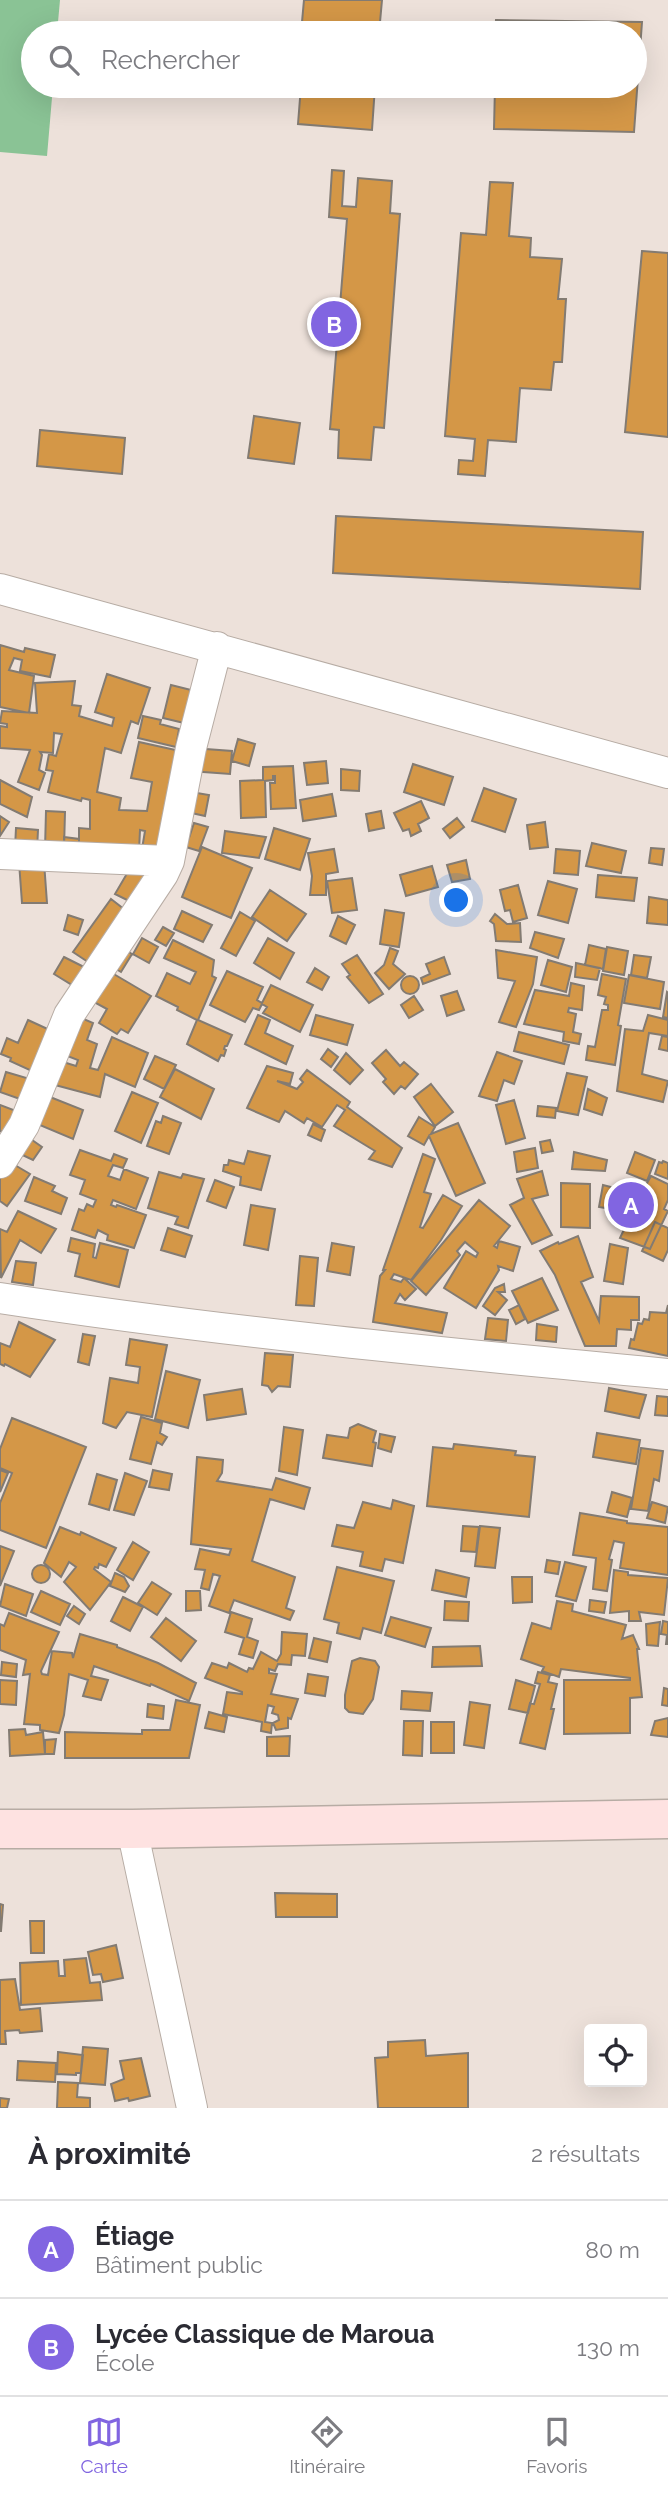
<!DOCTYPE html>
<html lang="fr">
<head>
<meta charset="utf-8">
<style>
	body { margin:0; font-family:Raleway,sans-serif; background:#f2f2f3; color:#2b2b33 }
	.controls { position:absolute; right:21px; bottom:21px; display:grid; overflow:hidden; border-radius:7px; box-shadow:0 7px 28px #0002 }
	.controls button { width:63px; height:63px; display:grid; place-items:center; padding:0; border:0; border-bottom:2px solid #e1e1e2; background:#fff; color:#2b2b33; font:35px sans-serif }
	.you { position:absolute; left:457px; top:901px; width:24px; height:24px; margin:-18px; border:5px solid #fff; border-radius:50%; background:#1a73e8; box-shadow:0 0 0 10px #1a73e833 }
	.badge { display:grid; place-items:center; width:46px; height:46px; border-radius:50%; background:#8165e1; color:#fff; font-size:23px; font-weight:700 }
	.pin { position:absolute; translate:-50% -50%; border:4px solid #fff; box-shadow:0 2px 7px #0006 }
	.list { margin:0; padding:0; list-style:none }
	h2 { display:flex; justify-content:space-between; align-items:center; height:91px; margin:0; padding:0 28px; font-size:30px }
	h2 small { font-size:23px; font-weight:400; color:#7c7c81 }
	.list li { display:grid; grid-template-columns:46px 1fr auto; gap:21px; align-items:center; box-sizing:border-box; height:98px; padding:0 28px; border-top:2px solid #e1e1e2 }
	.list b { display:block; font-size:26px; white-space:nowrap }
	.list p { margin:0; font-size:23px; white-space:nowrap; color:#7c7c81 }
	.list em { font-size:23px; font-style:normal; color:#7c7c81 }
	.icon { flex:none; width:38px; height:38px; fill:none; stroke:currentColor; stroke-width:2; stroke-linecap:round; stroke-linejoin:round }
	.map { position:relative; flex:none; width:668px; height:2108px; overflow:hidden }
	.search { position:absolute; background:#fff; box-shadow:0 7px 28px #0002; left:21px; right:21px; top:21px; height:77px; display:flex; align-items:center; gap:18px; box-sizing:border-box; padding:0 24px; border-radius:38px; color:#7c7c81; font-size:26px }
	.sheet { height:287px; background:#fff }
	nav { display:flex; justify-content:space-around; align-items:center; box-sizing:border-box; height:98px; border-top:2px solid #e1e1e2; background:#fff; font-size:19px; color:#7c7c81 }
	nav a { display:grid; justify-items:center; gap:4px }
	nav .on { color:#8165e1 }
	.map>svg:first-child { display:block }
	.green { fill:#8ac395 }
	.building { fill:#d49747; stroke:#837b72; stroke-width:2 }
	.lines { fill:none; stroke-linecap:round; stroke-linejoin:round }
	.street-casing { stroke:#b7aca4; stroke-width:32 }
	.secondary-casing { stroke:#b7aca4; stroke-width:41 }
	.street { stroke:#fff; stroke-width:30 }
	.secondary { stroke:#fee2e1; stroke-width:38 }
</style>
</head>
<body>
<div class="map">
<svg width="668" height="2108" viewBox="0 0 668 2108">
	<rect width="100%" height="100%" fill="#ede1da"/>
	<!-- green -->
	<path class="green" d="M0,0h60l-3,33h-24v53h20l-6,70 -47,-4z"/>
	<!-- building -->
	<path class="building" d="M304,0h78l-3,33h-78z
		M496,20l146,2 -8,110 -140,-3 1,-43h140v-53h-140z
		M301,86h74l-3,44 -74,-6z
		M332,170l12,1 -2,35 14,1 2,-29 34,3 -2,32 10,1 -16,214 -10,-1 -3,33 -33,-2 1,-28 -9,-1 17,-210 -18,-2z
		M490,182l23,1 -4,53 22,2 -1,19 32,2 -4,40h8l-4,63h-8l-3,28 -31,-2 -4,54 -28,-2 -3,36 -27,-2 1,-14 14,1 2,-22 -30,-3 16,-203 25,2z
		M642,251l26,2v184l-43,-5z
		M254,416l46,7 -6,41 -46,-6z
		M40,430l85,8 -3,36 -85,-8z
		M336,516l307,16 -3,57 -307,-16z
		M0,645l24,7 1,-4 30,7 -5,22 -30,-6 2,-11 -8,-2 -5,12 25,6 -5,37 -29,-6z
		M107,674l43,14 -12,36 -7,-3 -10,32 -16,-5 -8,44 24,6 -2,12 28,1 5,-29 -21,-4 8,-36 41,9 -20,99 -18,-1 3,-18 -5,-1 -1,21 -60,-1v-22l11,1v-29l-8,-2 -1,3 -33,-9 5,-21 -7,-1 3,-16 7,2 6,-22 -8,-1 -1,20 -13,-1 2,3 -3,15 6,3 -6,17 -21,-8 12,-32 -30,-2v-22l7,1v-3l-7,-1 2,-12 35,2 -2,-30 40,-2 -3,24 9,1 -2,10 33,10 2,-8 -19,-6z
		M171,685l20,5 -7,33 -21,-5z
		M143,716l18,4 -1,4 19,5 -3,18 -38,-9z
		M238,739l17,5 -6,22 -17,-5z
		M192,748l40,3 -2,23 -40,-3z
		M326,761l2,22 -21,2 -3,-22z
		M413,764l40,13 -9,28 -40,-13z
		M293,766l3,42 -25,1 -1,-26h5v-7h-2v4l-8,1 1,36 -25,1 -1,-37 23,-1v-13z
		M341,769l19,2 -1,20 -18,-1z
		M0,780l32,17 -5,20 -27,-13z
		M484,788l32,11 -11,33 -33,-11z
		M191,792l18,3 -4,21 -18,-4z
		M332,794l4,22 -33,5 -3,-21z
		M421,801l8,17 -11,6 3,7 -10,5 -2,-7 -6,2 -9,-18z
		M46,811l19,1 -1,37h-19z
		M381,811l3,17 -15,3 -3,-17z
		M0,816l9,6 -9,14z
		M457,818l7,9 -14,11 -7,-9z
		M545,822l3,25 -18,2 -3,-24z
		M194,823l14,4 -9,24 -13,-4z
		M16,828l22,2 -1,20 -22,-2z
		M274,828l36,11 -10,31 -35,-11z
		M225,831l41,6 -7,21 -37,-5z
		M64,837l15,2v9h-15z
		M592,843l34,8 -5,22 -35,-7z
		M202,847l50,21 -21,50 -49,-21z
		M651,848l13,1 -2,16 -13,-2z
		M334,849l4,23 -12,2v21h-16l2,-19 -4,-23z
		M556,849l24,2 -2,24 -24,-2z
		M466,860l4,19 -18,3 -5,-17z
		M19,862h25l3,41h-25z
		M132,865l16,9 -15,29 -18,-9z
		M432,866l6,21 -32,9 -6,-21z
		M598,875l39,3 -3,23 -38,-4z
		M352,878l5,32 -25,3 -5,-32z
		M548,881l29,8 -9,34 -30,-8z
		M518,885l9,33 -14,4 -3,-12 -5,1 -5,-21z
		M270,890l36,24 -19,27 -35,-24z
		M649,897l19,3v25l-21,-2z
		M111,899l18,14 -38,51 -18,-12z
		M385,910l19,3 -5,34 -19,-3z
		M182,911l30,14 -9,17 -29,-13z
		M240,912l15,9 -19,35 -15,-8z
		M495,914l12,10 13,-1 1,19 -25,-1 -2,-17 -4,-3z
		M68,915l15,5 -5,15 -14,-5z
		M338,916l17,9 -9,19 -16,-8z
		M163,927l11,6 -8,13 -11,-6z
		M535,932l29,7 -6,19 -28,-10z
		M142,938l16,9 -9,16 -16,-9z
		M268,938l26,15 -14,26 -26,-16z
		M173,940l41,20 -2,16 4,2 -18,42 34,15 -5,11h-2l-1,3 2,1 -2,6 -3,-1 -3,6 -31,-17 10,-24 -20,-10 1,-3 -22,-11 11,-23 23,11 6,-12 -32,-14z
		M117,945l15,9 -11,18 -15,-9z
		M589,945l17,4 -3,20 -18,-4z
		M607,947l21,4 -4,24 -21,-4z
		M390,948l8,3 -5,13 12,10 -16,15 -14,-16 9,-8z
		M496,950l41,7 -4,27 -17,43 -17,-5 16,-41 -17,-3z
		M357,955l26,39 -14,9 -22,-26 3,-2 -8,-11z
		M634,955l17,2 -4,21 -16,-3z
		M64,957l24,12 -11,19 -23,-14z
		M444,957l6,17 -27,10 -2,-6 9,-4 -4,-10z
		M548,960l24,7 -6,25 -25,-7z
		M576,963l24,5 -3,12 -22,-3z
		M315,968l14,9 -7,13 -15,-8z
		M227,971l36,16 -6,13 5,3 9,-18 42,20 -13,27 -37,-19 4,-6 -5,-3 -3,6 -6,-2 -8,14 -35,-17z
		M112,973l39,23 -23,37 -7,-4 -4,5 -18,-11 8,-14 -15,-8z
		M602,974l24,5 -8,46 3,1 -6,39 -29,-5 2,-14 7,1 7,-37h6v-5l-4,-1 2,-7 -8,-2z
		M629,975l35,7 -4,27 -36,-6z
		M401 985a9 9 0 1 1 18 0a9 9 0 1 1-18 0Z
		M571,983l13,3 -2,24 -13,-2 -1,4 8,2 -3,18 8,2 -2,10 -16,-3 1,-9 -40,-8 11,-34 34,6z
		M457,991l7,19 -17,6 -6,-20z
		M667,992l1,1v25l-5,-1z
		M414,996l9,14 -14,8 -8,-13z
		M72,1014l21,9 -6,17 10,4 -7,24 8,2 14,-33 36,16 -13,34 -30,-13 -5,23 -45,-12 5,-24 16,5 2,-6 -21,-8z
		M258,1015l12,5 -5,13 28,13 -7,18 -41,-20z
		M316,1015l37,10 -6,20 -37,-10z
		M648,1015l20,5v16l-19,-3 -7,41 26,7 -5,21 -46,-11 8,-62 18,2z
		M28,1020l24,11 -18,41 -24,-11 1,-3 -10,-4 6,-16 11,5z
		M519,1032l50,13 -5,19 -50,-13z
		M662,1036l6,1v14l-9,-2z
		M328,1049l10,8 -7,10 -10,-8z
		M386,1050l14,16 4,-4 14,12 -13,15 -4,-3 -7,8 -11,-12 3,-3 -14,-16z
		M497,1052l25,9 -8,23 -10,-4 -7,21 -18,-5z
		M346,1053l17,17 -13,14 -16,-14z
		M155,1056l21,9 -12,24 -20,-10z
		M267,1066l26,7 -3,11 -13,-3 20,8 6,-7 -3,-3 7,-9 43,32 -3,5 55,41 -10,19 -23,-8 6,-8 -41,-25 11,-16 -8,-5 -15,22 -15,-9 -3,5 -19,-12 -6,11 -32,-14z
		M175,1069l39,20 -13,30 -41,-22z
		M6,1072l24,7 -10,20 -20,-7z
		M567,1073l20,4 -9,38 -21,-4z
		M431,1084l22,28 -18,14 -21,-29z
		M588,1089l19,9 -5,17 -18,-6z
		M132,1092l26,11 -17,40 -26,-12z
		M45,1095l38,15 -10,29 -38,-16z
		M514,1100l11,38 -19,6 -10,-39z
		M0,1105l16,6 -11,21 -5,-1z
		M538,1106l18,2 -1,10 -18,-2z
		M163,1116l18,7 -12,31 -22,-8 9,-25 5,2z
		M419,1117l16,10 -4,7 27,-11 27,60 -29,13 -27,-60 -5,9 -16,-9z
		M313,1124l12,6 -4,11 -13,-6z
		M25,1135l17,12 -9,13 -19,-9z
		M550,1140l3,11 -11,2 -2,-11z
		M535,1148l3,20 -21,4 -3,-20z
		M80,1150l31,11 3,-7 13,5 -4,9 -10,-3 -5,11 12,4 4,-11 24,9 -12,31 -23,-9 -2,5 5,2 1,-2 29,10 -12,33 -27,-8 1,-5 -10,-5 -3,8 -23,-8 7,-21 5,2 3,-7 6,3 3,-7 -16,-6 5,-14 -15,-5z
		M248,1151l22,5 -9,34 -21,-5 1,-8 -18,-6 1,-6h4l1,-5 15,4z
		M574,1152l33,8 -2,11 -33,-2z
		M635,1152l20,8 -8,21 -20,-8z
		M423,1154l12,5 -11,33 7,2 -11,33 3,1 20,-33 19,11 -21,34 -30,40 -17,-6 -3,5 10,3 3,-4 12,11 -11,11 -5,-6 -5,9 52,10 -5,20 -69,-11 7,-46 5,-6h-2z
		M8,1161l22,13 -23,32 -7,-5v-29z
		M663,1161l5,2v16l-13,-5 4,-12 3,1z
		M542,1171l6,24 -16,4 20,36 -20,9 -22,-39 14,-7 -7,-19z
		M159,1172l22,6 2,-4 21,5 -16,49 -13,-4 3,-7 -30,-9z
		M651,1176l17,8v16l-4,9 4,2 -18,38 -30,-11 9,-19 -9,-4 2,-4 -23,-4 4,-22 23,6 12,8z
		M34,1177l21,9 -3,5 15,7 -6,16 -36,-13z
		M215,1180l19,7 -8,21 -19,-7z
		M561,1183l29,1v44l-29,-1z
		M479,1200l31,26 -16,20 3,2 2,-7 21,6 -7,24 -15,-5 1,4 -23,38 -32,-20 22,-37 10,6 2,-4 -13,-11 -8,9 3,4 -34,40 -15,-14z
		M251,1205l24,4 -7,41 -24,-5z
		M18,1211l38,18 -15,24 -21,-13 -19,38 -1,-49 7,3z
		M655,1222l13,6v22l-5,11 -21,-10z
		M168,1228l24,8 -7,21 -24,-7z
		M578,1236l15,41 -12,5 18,39 2,-25 38,1v23h-8v10l-14,-1 -1,17h-31l-30,-71 -15,-24 18,-9 1,2z
		M71,1238l24,6 -2,13 3,1 4,-15 28,7 -9,37 -44,-11 5,-22 -12,-3z
		M332,1243l22,4 -4,28 -23,-4z
		M610,1244l18,4 -5,36 -19,-3z
		M300,1256l18,2 -4,48 -18,-1z
		M16,1261l20,2 -3,22 -21,-3z
		M542,1278l16,32 -30,13 -16,-32z
		M504,1284l1,8h-7l9,8 -12,15 -12,-9 12,-18z
		M519,1305l6,14 -9,5 -7,-14z
		M668,1305v51l-39,-8 2,-9 3,1 4,-17 4,1 2,-5 5,1 1,-8 16,1z
		M488,1318l20,2 -2,21 -21,-2z
		M19,1322l36,18 -25,37 -25,-13 -1,2 -4,-2v-21l10,4z
		M537,1324l20,3 -1,15 -20,-2z
		M83,1334l12,2 -6,29 -11,-3z
		M130,1339l37,6 -15,72 -25,-5 -11,16 -13,-5 7,-45 28,5 2,-16 -14,-2z
		M265,1353l28,2 -3,32 -12,-1 -6,6 -4,-6 -6,-1z
		M166,1371l34,9 -12,48 -33,-9z
		M609,1388l37,7 -7,23 -34,-7z
		M242,1389l4,25 -39,6 -3,-25z
		M657,1396l11,1v19l-13,-1z
		M141,1417l21,6 -2,10 7,4 -5,8 -5,-3 -6,22 -21,-5z
		M12,1418l74,29 -40,101 -46,-18v-27l12,-30 -12,-5v-19z
		M358,1424l18,7 -3,11 3,1 -4,23 -49,-8 4,-23 21,3 2,-10z
		M284,1427l19,3 -6,45 -18,-4z
		M597,1433l43,7 -4,24 -43,-7z
		M380,1434l15,3 -4,15 -13,-4z
		M454,1444l62,7 -1,4 20,2 -6,60 -102,-11 6,-59 20,2z
		M641,1448l22,3 -4,30 -5,-2 -6,32 -17,-2z
		M197,1457l26,3 -1,13 -5,8 55,9 4,-12 34,10 -6,21 -34,-10 -18,62 43,16 -9,31 8,3 -4,9 -56,-20 -5,13 -20,-7 11,-30 -7,-2 -4,16 -8,-2 4,-18 -10,-1 5,-20 29,6 2,-6 -40,-5z
		M0,1470l8,3 -8,19z
		M153,1470l19,4 -3,16 -20,-3z
		M125,1473l22,8 -13,34 -20,-5z
		M97,1474l20,6 -8,30 -20,-6z
		M612,1492l20,6 -5,19 -20,-5z
		M393,1500l21,6 -11,57 -18,-4 -3,12 -22,-5 3,-14 -31,-6 5,-21 17,3 9,-26 28,7z
		M652,1502l16,5 -3,16 -18,-5z
		M580,1513l47,8v2l41,4v48l-48,-7 4,-25 -10,-2 -5,18 3,1 -5,31 -14,-2 3,-31 -23,-3z
		M463,1526l16,1 -3,25 -15,-1z
		M480,1526l20,2 -5,40 -20,-2z
		M60,1527l20,8 1,-3 35,16 -10,19 -7,-3 -1,4 -3,-1 -1,2 17,13 -21,28 -26,-28 12,-15 -7,-5 -8,15 -17,-14z
		M133,1542l16,10 -16,28 -16,-10z
		M0,1546l14,5 -14,35z
		M547,1560l13,2 -2,12 -13,-2z
		M565,1562l21,5 -10,34 -20,-5z
		M32 1574a9 9 0 1 1 18 0a9 9 0 1 1-18 0Z
		M337,1567l57,14 -13,52 -18,-5 -3,11 -23,-6 2,-10 -15,-4z
		M436,1570l33,8 -3,19 -34,-7z
		M614,1570l14,2v3l40,3 -4,37 -25,-3 2,9h-12v-10l-19,2z
		M115,1573l9,4 5,9 -4,6 -15,-6z
		M512,1577h20v25l-19,1z
		M152,1582l19,12 -14,21 -19,-12z
		M5,1584l28,10 -7,22 -26,-10z
		M41,1591l29,13 -10,21 -29,-13z
		M186,1591h14l1,19 -15,1z
		M123,1597l20,10 -13,24 -19,-10z
		M590,1600l16,2 -2,11 -15,-2z
		M445,1601l24,1 -1,19 -24,-1z
		M557,1601l16,3 -1,7 54,14 -4,14 11,-4 6,14h-2l5,48 -12,1v35l-66,1v-54h66v-2l-69,-9 -2,8 -17,-6 2,-4 -23,-8 11,-36 19,6z
		M74,1606l11,8 -6,10 -12,-8z
		M231,1612l21,7 -5,18 11,4 -5,17 -14,-4 5,-16 -19,-6z
		M9,1613l50,19 -18,39 1,3 6,1 4,-24 20,2 1,5 7,-24 37,11v2l41,16 38,20 -7,18 -38,-17 -1,2 -56,-20 -3,10 17,4 -7,20 -18,-4 5,-16 -19,-6 -5,41 -5,18 -19,-3v-5l-16,-1 6,-50 -7,1 3,-15 -26,-10v-26l4,2z
		M391,1617l40,11 -6,19 -40,-12z
		M166,1618l30,23 -15,20 -30,-24z
		M663,1621l5,1v22h-2l1,-9 -6,-1z
		M660,1622l-2,24 -11,-1 -1,-21z
		M282,1632l25,2 -2,22 -13,-1 -1,10 -13,-1 -3,7 -6,-2v4l8,1 -6,20 27,5 -7,20 -3,-1v10l-12,2 -3,-7 6,-3 -1,-5 -6,-2 2,-6 -6,-2 -3,17 7,1 -1,10 -10,-2 1,-9 -39,-8 4,-22 15,2v-2l-37,-14 7,-15 15,5 2,-5 18,9 2,-4 4,1 8,-17 16,9 4,-7z
		M314,1638l17,4 -4,20 -18,-4z
		M480,1646l2,20 -50,1 1,-20z
		M360,1658l15,3 4,6 -6,32 -10,15 -14,-2 -4,-4v-13l7,-34z
		M2,1662l15,2 -1,13 -15,-2z
		M538,1672l12,3 -2,7 9,2 -6,25h3l-9,40 -25,-6 10,-40 4,1 6,-20 -5,-1z
		M308,1674l20,3 -3,19 -20,-3z
		M0,1680l17,1 -1,24 -16,-1z
		M516,1680l19,6 -7,27 -19,-4z
		M664,1688l4,1v17l-6,-1z
		M402,1691l30,2 -2,18 -29,-2z
		M176,1700l24,5 -11,53h-124v-26l77,2v-4h28z
		M470,1702l20,3 -6,43 -20,-3z
		M148,1704l16,2 -1,13 -16,-2z
		M209,1712l18,5 -3,15 -19,-4z
		M668,1718v19l-17,-2 4,-14z
		M404,1721h19l-1,35 -19,-1z
		M431,1722h23v31h-23z
		M25,1729l1,6 17,-3 2,22 -35,2 -1,-26z
		M290,1736l-1,20h-22v-19z
		M56,1739l-2,15h-9v-14z
		M275,1893l62,1v23h-61z
		M0,1904l3,1 -2,26h-1z
		M30,1921h14v32h-13z
		M116,1945l7,33 -20,4 -2,-8 -8,1 -5,-23z
		M86,1958l4,25 10,-1 2,18 -81,5 -1,-42 38,-2 1,15h6l-1,-16z
		M15,1979l5,31 20,-2 2,23 -22,2 -1,-3 -14,1 1,13h-6v-64z
		M425,2040l1,16 42,-3v55h-90l-3,-50 13,-1v-15z
		M83,2047l25,2 -3,36 -25,-2z
		M58,2052l25,3 -2,18h-5v2l-19,-1z
		M141,2058l9,38 -21,5 -1,-3 -13,3 -4,-17 13,-5 -4,-18z
		M18,2061l38,2 -1,19 -38,-2z
		M58,2082l20,1 -1,14 13,1v10h-33z
		M0,2098l9,1 -2,9h-7z"/>
	<g class="lines">
		<!-- street casing -->
		<g class="street-casing">
			<path id="street" d="M0,589l668,184
				M0,854l169,7
				M0,1163l24,-38 45,-110 94,-141 6,-13 22,-113 26,-101
				M0,1298c222,34 445,55 668,76
				M132,1829l60,279"/>
		</g>
		<!-- secondary casing -->
		<g class="secondary-casing">
			<path id="secondary" d="M0,1829h132l536,-10"/>
		</g>
		<!-- street -->
		<use href="#street" class="street"/>
		<!-- secondary -->
		<use href="#secondary" class="secondary"/>
	</g>
</svg>
<div class="controls">
<button><svg class="icon" aria-label="locate" viewBox="0 0 24 24"><circle cx="12" cy="12" r="6"/><path d="M12 2v4M12 18v4M2 12h4M18 12h4"/></svg></button>
</div>
<div class="you"></div>
<div class="pin badge" style="left:631px;top:1205px">A</div>
<div class="pin badge" style="left:334px;top:324px">B</div>
<div class="search"><svg class="icon" aria-label="search" viewBox="0 0 24 24"><circle cx="10" cy="10" r="6"/><path d="M15 15l6 6"/></svg>Rechercher</div>
</div>
<section class="sheet">
<h2>À proximité<small>2 résultats</small></h2>
<ul class="list">
<li><span class="badge">A</span><div><b>Étiage</b><p>Bâtiment public</p></div><em>80 m</em></li>
<li><span class="badge">B</span><div><b>Lycée Classique de Maroua</b><p>École</p></div><em>130 m</em></li>
</ul>
</section>
<nav>
<a class="on"><svg class="icon" aria-label="map" viewBox="0 0 24 24"><path d="M3 6l6-2 6 2 6-2v14l-6 2-6-2-6 2zM9 4v14M15 6v14"/></svg>Carte</a>
<a><svg class="icon" aria-label="directions" viewBox="0 0 24 24"><path d="M12 3l9 9-9 9-9-9zM9 14v-3h6M13 9l2 2-2 2"/></svg>Itinéraire</a>
<a><svg class="icon" aria-label="saved" viewBox="0 0 24 24"><path d="M7 4h10v16l-5-4-5 4z"/></svg>Favoris</a>
</nav>
</body>
</html>
